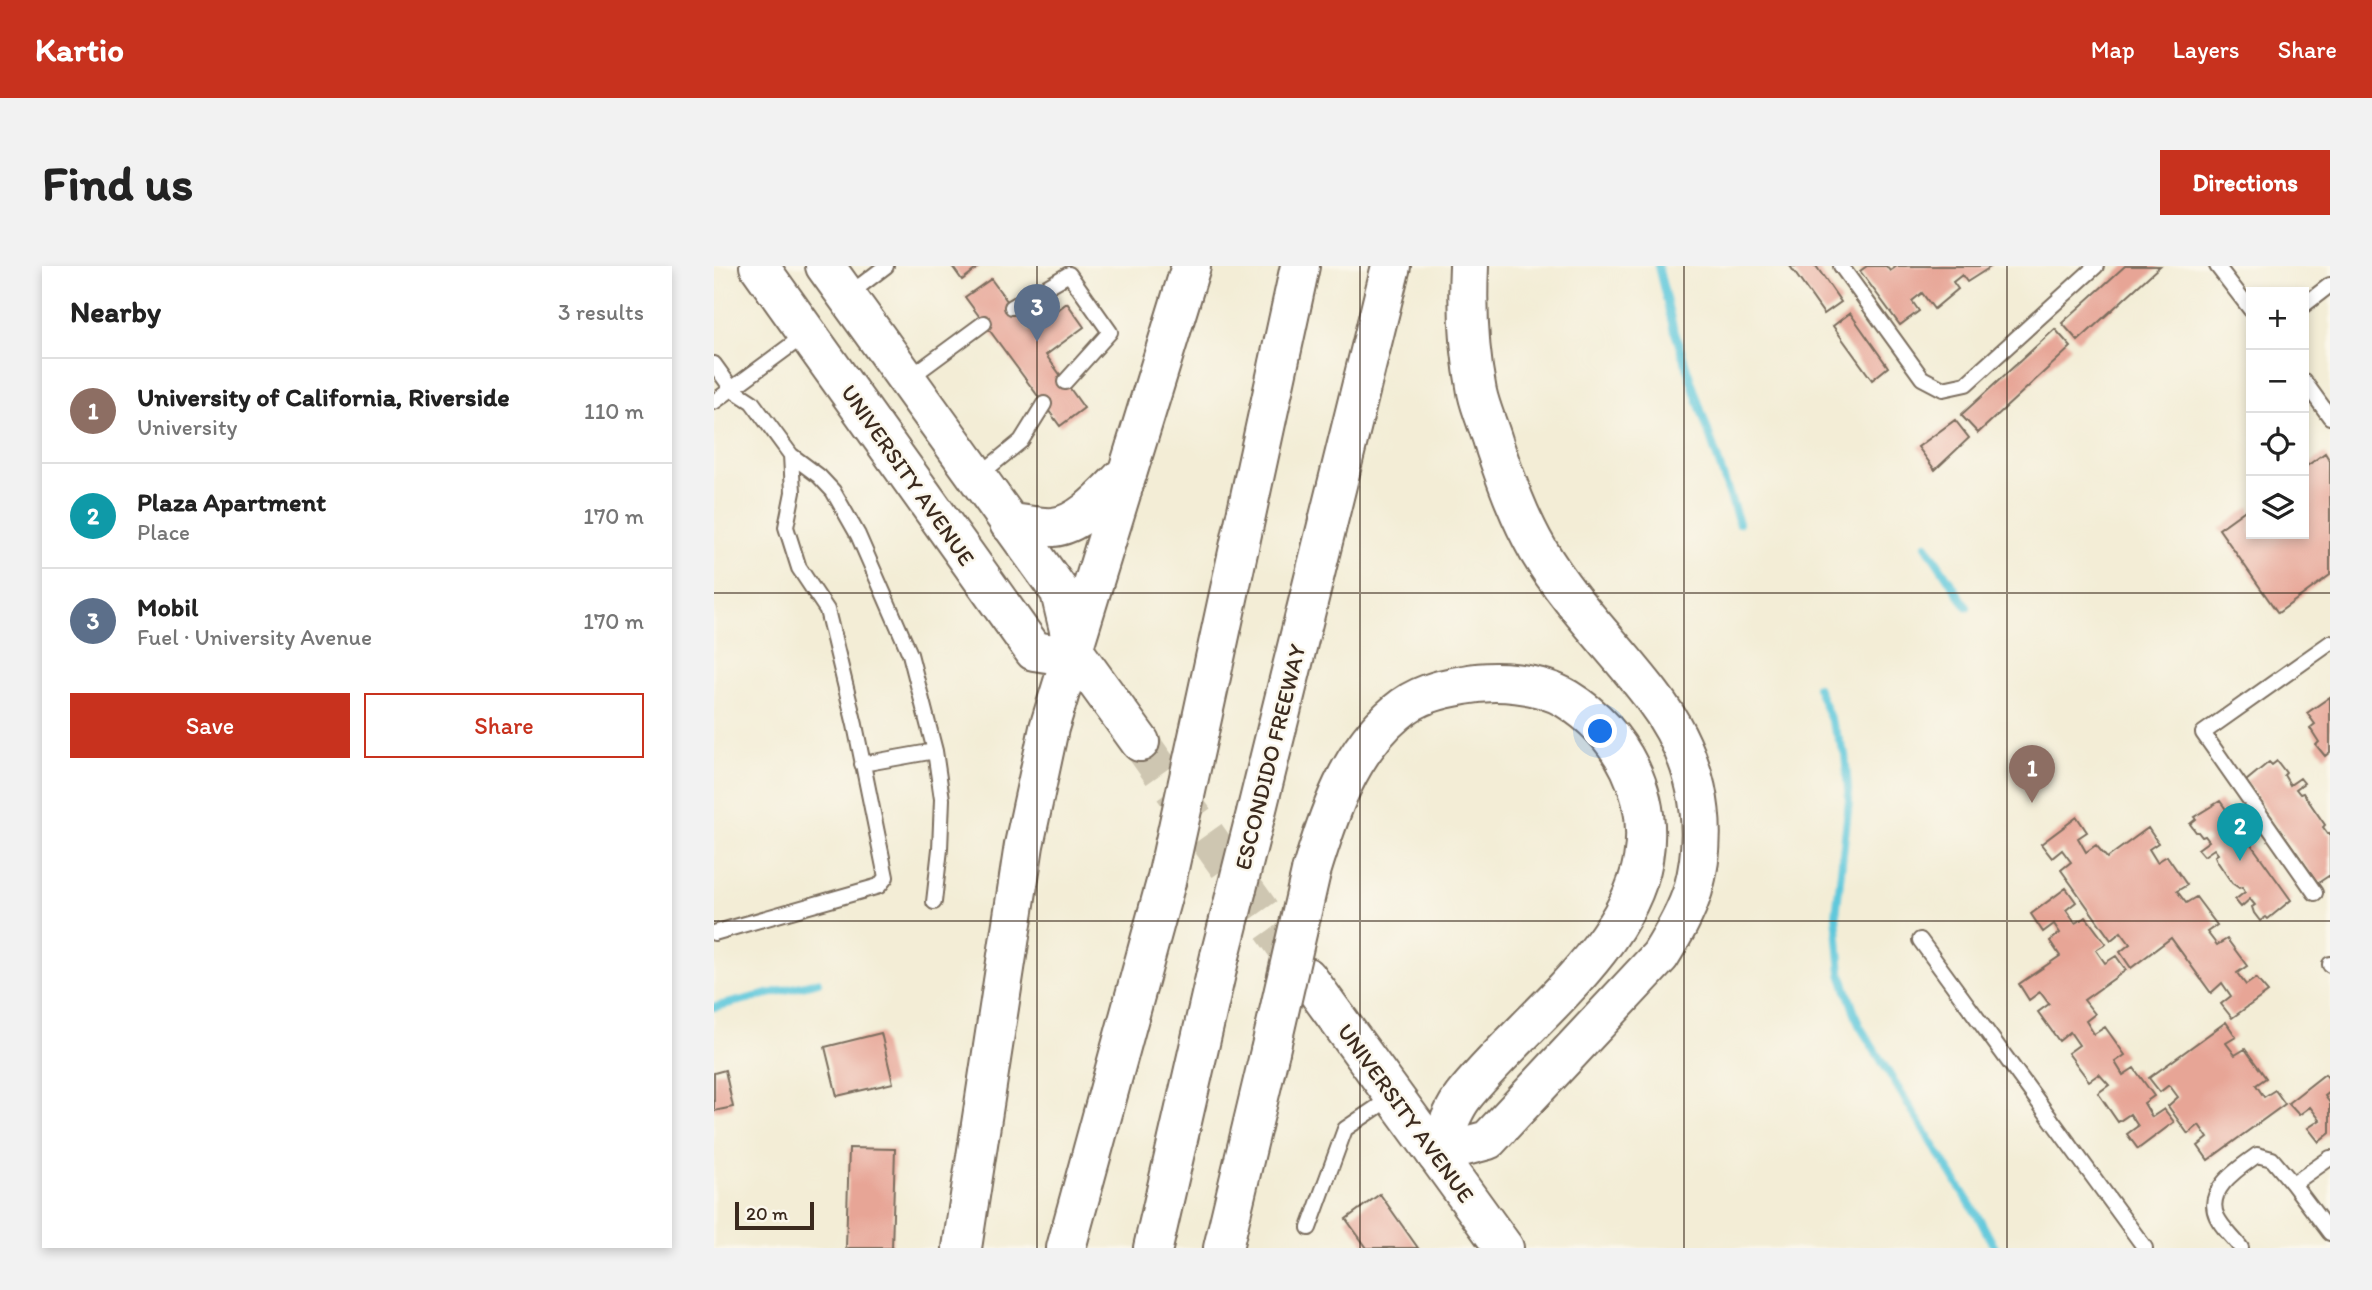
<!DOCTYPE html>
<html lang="en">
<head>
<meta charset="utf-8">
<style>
	body { margin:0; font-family:Itim,sans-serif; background:#f2f2f2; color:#222 }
	.controls { position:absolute; right:21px; top:21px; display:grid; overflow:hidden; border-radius:0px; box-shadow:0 4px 10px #0003 }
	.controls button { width:63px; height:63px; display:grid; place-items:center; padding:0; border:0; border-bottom:2px solid #e0e0e0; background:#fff; color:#222; font:35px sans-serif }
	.scale { position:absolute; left:21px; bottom:18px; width:79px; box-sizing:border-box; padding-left:7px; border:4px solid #3b2a1e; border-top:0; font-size:19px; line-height:24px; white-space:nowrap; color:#3b2a1e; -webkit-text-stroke:5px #fbf7ec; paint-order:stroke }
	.you { position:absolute; left:887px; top:466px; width:24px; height:24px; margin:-18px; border:5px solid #fff; border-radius:50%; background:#1a73e8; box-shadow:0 0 0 10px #1a73e833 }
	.badge { display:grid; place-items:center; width:46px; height:46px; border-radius:50%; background:#c8321e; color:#fff; font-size:23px; font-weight:700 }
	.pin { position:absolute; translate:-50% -58px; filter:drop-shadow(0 2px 4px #0008) }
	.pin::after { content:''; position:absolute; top:37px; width:24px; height:21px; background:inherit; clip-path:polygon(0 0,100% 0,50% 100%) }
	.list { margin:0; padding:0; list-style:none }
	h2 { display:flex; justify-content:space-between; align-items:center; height:91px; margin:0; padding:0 28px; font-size:30px }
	h2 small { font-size:23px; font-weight:400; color:#767676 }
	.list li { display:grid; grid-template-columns:46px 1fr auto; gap:21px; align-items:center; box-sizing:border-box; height:105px; padding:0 28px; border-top:2px solid #e0e0e0 }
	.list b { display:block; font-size:26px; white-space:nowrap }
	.list p { margin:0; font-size:23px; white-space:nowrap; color:#767676 }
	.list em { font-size:23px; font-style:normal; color:#767676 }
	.actions { display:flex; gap:14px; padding:21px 28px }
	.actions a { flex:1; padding:16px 0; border:2px solid #c8321e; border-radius:0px; text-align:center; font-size:24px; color:#c8321e }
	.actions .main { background:#c8321e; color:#fff }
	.icon { flex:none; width:38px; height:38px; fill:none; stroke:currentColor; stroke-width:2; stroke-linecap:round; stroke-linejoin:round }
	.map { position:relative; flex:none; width:1616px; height:982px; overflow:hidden; border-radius:0px }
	header { display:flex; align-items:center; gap:42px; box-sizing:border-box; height:98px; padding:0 35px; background:#c8321e; color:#fff }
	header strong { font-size:33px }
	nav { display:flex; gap:38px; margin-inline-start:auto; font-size:24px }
	.intro { display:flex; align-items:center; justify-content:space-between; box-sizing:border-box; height:168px; padding:0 42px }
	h1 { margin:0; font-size:49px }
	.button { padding:18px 32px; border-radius:0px; background:#c8321e; color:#fff; font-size:24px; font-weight:700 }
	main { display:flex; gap:42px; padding:0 42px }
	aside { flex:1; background:#fff; border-radius:0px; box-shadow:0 4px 10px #0003 }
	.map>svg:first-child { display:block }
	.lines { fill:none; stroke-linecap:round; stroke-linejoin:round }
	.stream { stroke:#5fc8db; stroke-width:8 }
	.building { fill:#e7a596 }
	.primary-tunnel { stroke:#cec6b1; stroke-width:38; stroke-dasharray:38 19; stroke-linecap:butt }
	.lane-casing { stroke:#7b6e5e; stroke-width:18 }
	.secondary-casing { stroke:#7b6e5e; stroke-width:42 }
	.primary-casing { stroke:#7b6e5e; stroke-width:42 }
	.highway-casing { stroke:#7b6e5e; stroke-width:42 }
	.lane { stroke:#fff; stroke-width:14 }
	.secondary { stroke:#fff; stroke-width:38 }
	.primary { stroke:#fff; stroke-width:38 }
	.highway { stroke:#fff; stroke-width:38 }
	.highway-bridge-casing { stroke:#7b6e5e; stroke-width:42; stroke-linecap:butt }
	.highway-bridge { stroke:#fff; stroke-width:38 }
	.grid { fill:none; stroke:#3b2a1e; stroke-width:2; stroke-opacity:0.55 }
	.labels { text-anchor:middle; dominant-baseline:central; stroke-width:5; stroke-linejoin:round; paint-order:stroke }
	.street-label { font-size:23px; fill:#3b2a1e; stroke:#fbf7ec }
</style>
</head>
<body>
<header>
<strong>Kartio</strong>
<nav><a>Map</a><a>Layers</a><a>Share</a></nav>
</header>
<div class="intro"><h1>Find us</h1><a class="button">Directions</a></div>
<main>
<aside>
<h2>Nearby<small>3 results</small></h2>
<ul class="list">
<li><span class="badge" style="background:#8d6e63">1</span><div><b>University of California, Riverside</b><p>University</p></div><em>110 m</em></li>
<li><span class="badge" style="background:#0f9aa8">2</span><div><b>Plaza Apartment</b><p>Place</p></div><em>170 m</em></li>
<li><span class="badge" style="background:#5c6f8a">3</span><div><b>Mobil</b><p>Fuel · University Avenue</p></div><em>170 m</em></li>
</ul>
<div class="actions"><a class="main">Save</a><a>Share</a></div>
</aside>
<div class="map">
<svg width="1616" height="982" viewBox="0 0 1616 982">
	<rect width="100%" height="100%" fill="#fbf7ec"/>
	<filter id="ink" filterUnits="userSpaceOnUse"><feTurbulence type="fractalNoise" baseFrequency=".0143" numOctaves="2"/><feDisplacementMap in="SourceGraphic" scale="14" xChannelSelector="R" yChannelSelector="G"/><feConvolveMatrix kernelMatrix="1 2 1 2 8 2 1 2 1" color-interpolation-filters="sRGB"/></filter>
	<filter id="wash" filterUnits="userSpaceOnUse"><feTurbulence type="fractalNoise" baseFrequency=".00686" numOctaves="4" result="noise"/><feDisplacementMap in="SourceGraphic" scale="28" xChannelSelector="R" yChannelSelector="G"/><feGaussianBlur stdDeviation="1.57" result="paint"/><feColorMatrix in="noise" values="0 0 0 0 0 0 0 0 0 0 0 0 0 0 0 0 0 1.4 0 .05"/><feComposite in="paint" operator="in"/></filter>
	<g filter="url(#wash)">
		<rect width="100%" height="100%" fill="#f3edd6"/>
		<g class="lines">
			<!-- stream -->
			<path class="stream" d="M944,0l15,61 66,196
				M1212,279l41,62
				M1103,421l28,67 4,47 -13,114 5,59 18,51 121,195 15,28
				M0,741l104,-25"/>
		</g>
		<g id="blocks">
			<!-- building -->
			<path class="building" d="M238,0h28l-18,14z
				M1076,0h26l25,36 -17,12z
				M1153,0h19l4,5 7,-5h95l-25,16 -5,-7 -9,7 5,7 -24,20 -12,-16 -10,8 7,10 -19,14 -40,-54z
				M1411,0h35l-82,75 -16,-18z
				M277,13l38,52 38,-28 17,24 -38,28 38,53 -24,18 -95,-129z
				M1136,47l38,54 -16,13 -39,-54z
				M1341,63l16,18 -93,86 -17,-18z
				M1241,154l14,18 -34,32 -17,-23z
				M1611,187l5,8v114l-52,38 -59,-84 32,-23v28h53v-66z
				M1616,431v55l-5,4 -9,-11 3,-3 -9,-14 5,-4 -8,-11z
				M1563,495l9,12 -2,2 6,10 10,-7 4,5 -8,6 4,5 3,-1 22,32 -2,2 5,7 2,-1v42l-12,8 -72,-102 23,-19 3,3z
				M1506,535l71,99 -23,19 -2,-2 -6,4 -6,-8 -2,-6 3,-2 -5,-6 -9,8 -6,-7 10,-8 -3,-5 -3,1 -7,-5 -15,-22 -2,-5 3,-2 -4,-5 -10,7 -6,-7 11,-8 -4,-5 -3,1 -4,-5h-2l-6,-8 6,-5 -2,-2z
				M1363,551l10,15 -9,6 8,14 10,-7 11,13 41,-30 10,15 -9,6 8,13 10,-6 20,29 -10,6 9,12 10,-6 21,28 -10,7 10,13 10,-6 20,27 -10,7 9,12 10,-7 12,14 -36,26 -11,-14 10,-8 -9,-13 -11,10 -40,-55 -40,30 -11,-16 10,-8 -9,-12 -10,8 -50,-70 10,-8 -9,-12 -10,8 -11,-14z
				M1352,622l10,14 -10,8 9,13 11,-6 20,27 -10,6 9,13 11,-7 10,14 -42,30 11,14 -9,7 8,13 11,-7 20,28 -10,7 8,13 11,-7 20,28 -10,7 8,14 12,-8 10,13 -36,27 -11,-15 11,-8 -8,-12 -12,8 -20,-29 11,-8 -10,-11 -10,7 -21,-28 11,-8 -9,-13 -11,9 -21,-29 11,-8 -9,-12 -11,8 -10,-16 41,-28 -10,-15 10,-8 -6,-9 -11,8 -12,-18z
				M1512,756l10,15 -10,6 9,12 10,-6 21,29 -10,7 8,12 11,-7 10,14 -77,56 -10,-14 10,-8 -9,-13 -11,9 -20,-28 10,-9 -9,-12 -9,7 -11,-14z
				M167,767l12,50 -56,13 -12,-49z
				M11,804l8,37 -19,4v-38z
				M1611,808l5,6v12l-5,4 5,7v30l-11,9 -11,-14 12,-8 -10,-13 -11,8 -11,-12z
				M135,882l46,1 -3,99h-46z
				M666,928l38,54h-51l-21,-29z"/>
		</g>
	</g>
	<g filter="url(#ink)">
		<use href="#blocks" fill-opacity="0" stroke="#7b6e5e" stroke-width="2"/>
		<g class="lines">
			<!-- primary-tunnel -->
			<path class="primary-tunnel" d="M426,476l167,235"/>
			<!-- lane casing -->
			<g class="lane-casing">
				<path id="lane" d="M1127,0l81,112 21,11 23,-5 130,-118
					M1503,0l34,44
					M134,29l38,-29
					M1590,39l26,-20
					M298,41l57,-33 41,58 -45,50
					M0,98l18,25 20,13 39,53 28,21 14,15 25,44 52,119 25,97 7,48 -2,50 -6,53
					M194,113l76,-56
					M1590,115l26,36
					M0,136l92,-68
					M263,211l44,-36 23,-37
					M148,498l73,-13
					M1601,627l-112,-160 127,-90
					M0,667l165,-47 7,-9 -31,-152 -28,-115 -28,-42 -13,-41 7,-35 -2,-37
					M1206,674l225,308
					M1616,698v1
					M1579,918l37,49
					M595,962l36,-99 47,-32
					M1527,982c-7,-10 -19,-20 -24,-31 -13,-27 22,-49 40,-62l15,4 21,25 37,-26"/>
			</g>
			<!-- secondary casing -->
			<g class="secondary-casing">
				<path id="secondary" d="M722,888l68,94"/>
			</g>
			<!-- primary casing -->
			<g class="primary-casing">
				<path id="primary" d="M45,0l275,385 20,3 20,-3
					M111,0l235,326 14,59 66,91
					M593,711l129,177"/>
			</g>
			<!-- highway casing -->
			<g class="highway-casing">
				<path id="highway" d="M295,257c14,1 30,5 44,4 27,-2 53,-33 71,-51
					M485,466l101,-466
					M542,547l135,-547
					M597,606c18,-58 37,-119 86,-160 19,-17 43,-23 67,-27 31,-6 75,-3 103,14 55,34 87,96 76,161 -16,91 -126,168 -180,237 -12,16 -19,39 -27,57
					M722,888l52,-14 172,-184c13,-21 26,-43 33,-66 19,-69 2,-138 -41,-194 -38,-50 -82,-92 -114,-146 -19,-33 -31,-67 -43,-102 -5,-19 -14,-37 -18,-56 -8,-41 -10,-84 -8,-126
					M248,982l62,-403 25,-117 142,-462
					M352,982l100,-366
					M439,982l67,-292
					M509,982l47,-197"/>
			</g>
			<!-- lane -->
			<use href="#lane" class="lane"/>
			<!-- secondary -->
			<use href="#secondary" class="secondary"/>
			<!-- primary -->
			<use href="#primary" class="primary"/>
			<!-- highway -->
			<use href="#highway" class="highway"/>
			<!-- highway-bridge casing -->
			<g class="highway-bridge-casing">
				<path id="highway-bridge" d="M452,616l33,-150
					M506,690l36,-143
					M556,785l41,-179"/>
			</g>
			<!-- highway-bridge -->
			<use href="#highway-bridge" class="highway-bridge"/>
		</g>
	</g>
	<!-- grid -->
	<path class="grid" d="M323,0v982M646,0v982M970,0v982M1293,0v982M0,327h1616M0,655h1616"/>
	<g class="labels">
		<!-- street labels -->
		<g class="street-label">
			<text transform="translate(194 209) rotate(55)">UNIVERSITY AVENUE</text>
			<text transform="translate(556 491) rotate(-76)">ESCONDIDO FREEWAY</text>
			<text transform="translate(692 847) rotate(54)">UNIVERSITY AVENUE</text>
		</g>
	</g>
</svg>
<div class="controls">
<button>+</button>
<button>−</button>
<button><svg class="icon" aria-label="locate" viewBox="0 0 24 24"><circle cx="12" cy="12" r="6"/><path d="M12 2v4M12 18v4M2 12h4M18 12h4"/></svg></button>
<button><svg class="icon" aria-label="layers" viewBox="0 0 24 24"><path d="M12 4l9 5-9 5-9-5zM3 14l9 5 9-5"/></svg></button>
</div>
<div class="scale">20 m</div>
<div class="you"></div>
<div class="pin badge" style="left:1318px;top:537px;background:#8d6e63">1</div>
<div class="pin badge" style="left:1526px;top:595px;background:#0f9aa8">2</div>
<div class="pin badge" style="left:323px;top:76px;background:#5c6f8a">3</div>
</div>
</main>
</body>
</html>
